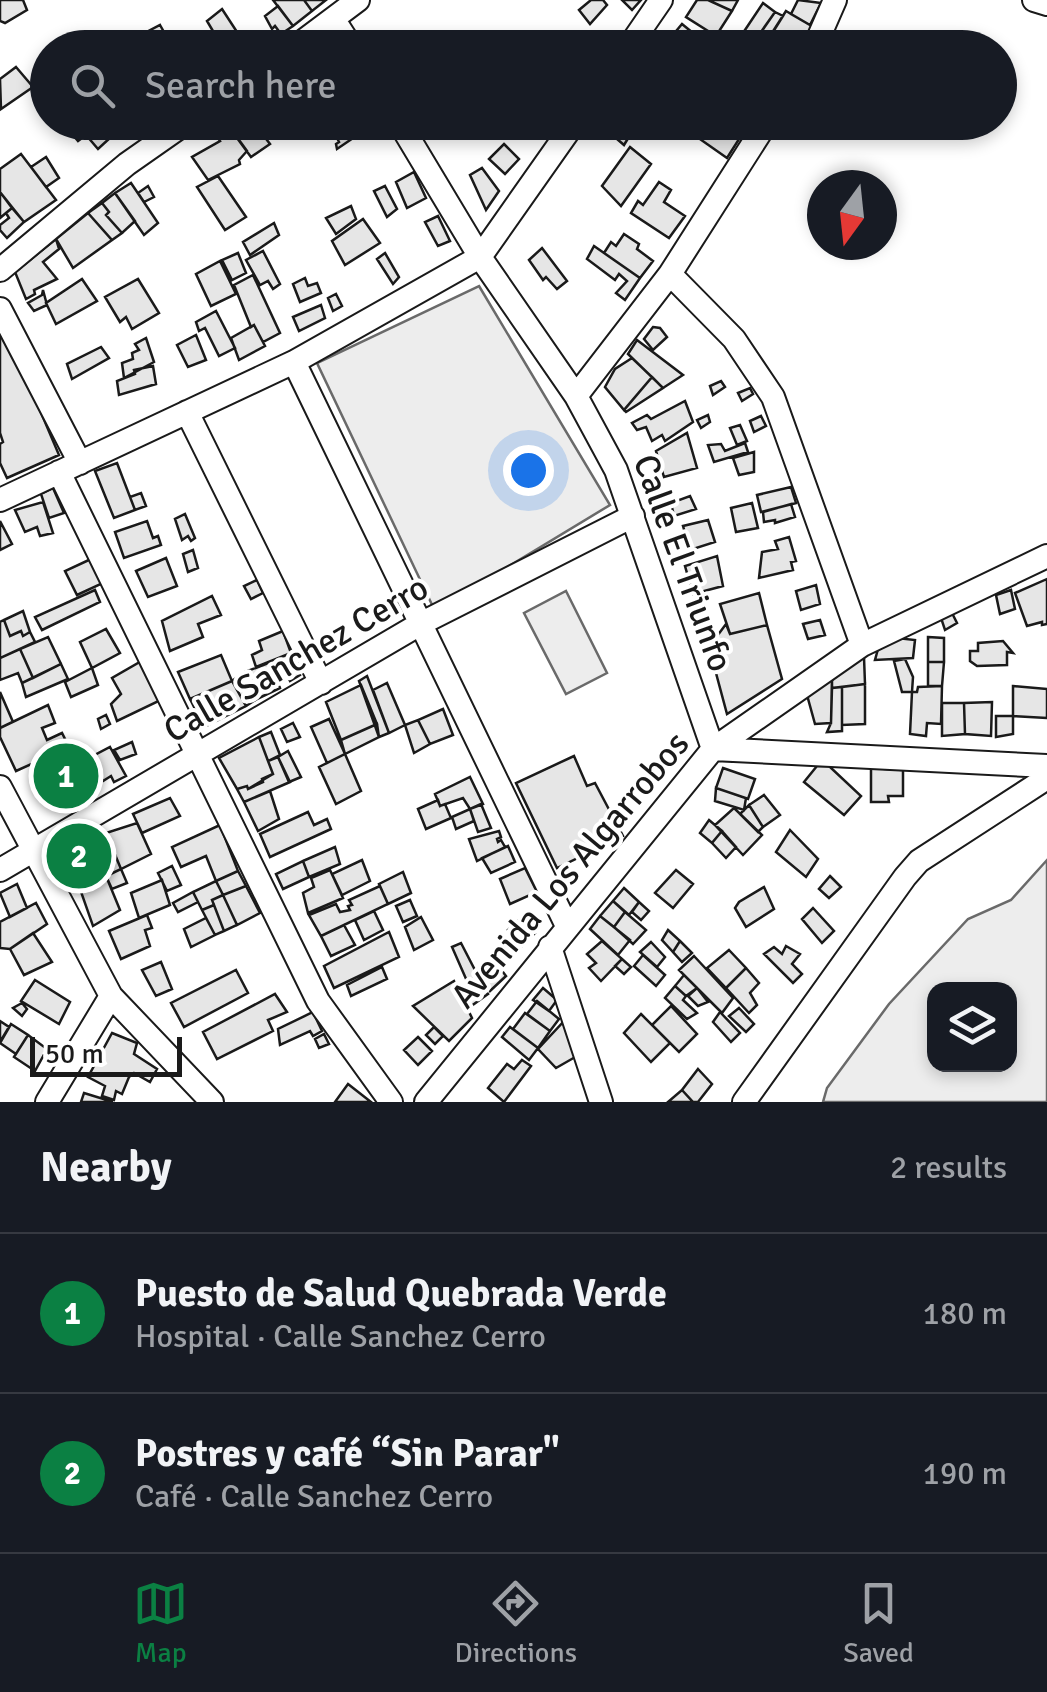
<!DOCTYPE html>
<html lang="en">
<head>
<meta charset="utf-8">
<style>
	body { margin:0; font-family:Signika,sans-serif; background:#242831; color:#f1f3f6 }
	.controls { position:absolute; right:30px; bottom:30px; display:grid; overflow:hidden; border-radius:20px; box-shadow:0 5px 15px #0003 }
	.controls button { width:90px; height:90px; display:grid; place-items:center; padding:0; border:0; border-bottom:2px solid #363941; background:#171b24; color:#f1f3f6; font:50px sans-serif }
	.compass { position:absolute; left:807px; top:170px; width:90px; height:90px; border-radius:50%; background:#171b24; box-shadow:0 5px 15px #0003; rotate:195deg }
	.scale { position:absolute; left:30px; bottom:25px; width:152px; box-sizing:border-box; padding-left:10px; border:5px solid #1a1a1a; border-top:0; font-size:28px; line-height:35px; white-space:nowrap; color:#1a1a1a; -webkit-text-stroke:8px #fff; paint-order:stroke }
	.you { position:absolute; left:528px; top:470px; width:35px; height:35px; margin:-25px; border:8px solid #fff; border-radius:50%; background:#1a73e8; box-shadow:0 0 0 15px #1a73e833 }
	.badge { display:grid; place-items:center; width:65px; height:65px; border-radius:50%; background:#0b8043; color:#fff; font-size:32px; font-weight:700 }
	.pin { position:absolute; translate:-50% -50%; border:5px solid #fff; box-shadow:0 2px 10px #0006 }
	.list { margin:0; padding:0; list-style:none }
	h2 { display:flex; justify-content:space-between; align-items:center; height:130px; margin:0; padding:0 40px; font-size:42px }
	h2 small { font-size:32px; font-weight:400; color:#9ea1a6 }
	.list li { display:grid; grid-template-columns:65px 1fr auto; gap:30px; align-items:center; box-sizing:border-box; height:160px; padding:0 40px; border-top:2px solid #363941 }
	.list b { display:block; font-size:38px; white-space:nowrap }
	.list p { margin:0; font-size:32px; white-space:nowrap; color:#9ea1a6 }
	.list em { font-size:32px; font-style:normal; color:#9ea1a6 }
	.icon { flex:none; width:55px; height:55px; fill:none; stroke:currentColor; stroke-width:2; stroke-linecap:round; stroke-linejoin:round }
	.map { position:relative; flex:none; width:1047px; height:1102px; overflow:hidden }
	.search { position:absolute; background:#171b24; box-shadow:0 5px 15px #0003; left:30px; right:30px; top:30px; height:110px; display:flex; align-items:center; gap:25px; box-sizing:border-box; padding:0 35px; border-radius:55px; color:#9ea1a6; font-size:38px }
	.sheet { height:450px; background:#171b24 }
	nav { display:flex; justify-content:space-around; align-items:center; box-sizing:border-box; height:140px; border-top:2px solid #363941; background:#171b24; font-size:28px; color:#9ea1a6 }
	nav a { display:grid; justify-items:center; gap:5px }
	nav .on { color:#0b8043 }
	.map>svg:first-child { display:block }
	.built { fill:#ededed; stroke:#6a6a6a; stroke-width:2.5; fill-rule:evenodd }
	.building { fill:#e6e6e6; stroke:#1a1a1a; stroke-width:2.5 }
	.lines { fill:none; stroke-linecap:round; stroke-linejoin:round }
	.minor-casing { stroke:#1a1a1a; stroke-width:26 }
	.minor { stroke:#fff; stroke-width:22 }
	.labels { text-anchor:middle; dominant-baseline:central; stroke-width:8; stroke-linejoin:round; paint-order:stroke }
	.street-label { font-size:35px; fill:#1a1a1a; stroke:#fff }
</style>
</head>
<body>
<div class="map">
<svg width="1047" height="1102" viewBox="0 0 1047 1102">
	<rect width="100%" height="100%" fill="#fff"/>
	<!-- built -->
	<path class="built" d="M479,286l131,219 -175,106 -118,-248z
		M566,591l41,82 -41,21 -42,-81z
		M1047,860v242h-224l4,-14 62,-84 79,-85 43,-19zM1010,989v75h-76v-75z"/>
	<!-- building -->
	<path class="building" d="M0,0h23l4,10 -22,13 -5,-2z
		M273,0h31l8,11 -19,15z
		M304,0h22l-14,11z
		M591,0h12l4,5 -17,19 -11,-14z
		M622,0h19l-9,10z
		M697,0h11l24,11 -16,25 -30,-19z
		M708,0h30l-6,11z
		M798,0l23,3 -11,22 -19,-11z
		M763,3l12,9 -25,36 -15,-3z
		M278,6l15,20 -12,8 -6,-8 -3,3 -7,-13z
		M222,9l17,26 -16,13 -16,-27z
		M786,11l29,17 -10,20h-23l-14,-9z
		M775,12l8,4 -20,32h-10l-2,-2z
		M682,24l17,14 -9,10h-28z
		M160,25l13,23h-23l-9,-13z
		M141,35l9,13h-28z
		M532,35l4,13h-19l-2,-5z
		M16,67l17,20 -32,22 -1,-30z
		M90,122h11l10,15 -13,12 -12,-14 -8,6 -5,-6z
		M215,122h11l21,29 -8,9 1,4 -32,16 -16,-23 28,-16 -11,-15z
		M253,122l17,22 -19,13 -25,-34z
		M253,122h32v1l-20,15z
		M348,122l11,12 -22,15 -1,-5 3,-2 -5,-10z
		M478,122h17l5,6 -12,10 -12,-13z
		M605,122h33l-14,23 -22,-19z
		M723,122l18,14 -14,22 -50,-35z
		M504,144l15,15 -14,15 -16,-15z
		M630,147l21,17 -30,42 -19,-20z
		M21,154l35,46 -32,22 -24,-30v-23z
		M46,157l13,21 -13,9 -15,-20z
		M482,168l17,23 -13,19 -16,-35z
		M414,172l12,26 -19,10 -11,-26z
		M218,176l28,41 -21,13 -28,-43z
		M659,182l12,8 -7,12 21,14 -16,22 -38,-25 7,-12 5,4z
		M131,183l27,40 -14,12 -29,-42z
		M148,186l6,11 -10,5 -6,-9z
		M385,186l12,23 -10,8 -13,-26z
		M0,192l12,16 -12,10z
		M115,193l20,28 -13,12 -16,-18 3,-3 -7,-9z
		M102,203l7,9 -3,3 16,18 -10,7 -24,-27z
		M351,206l5,13 -20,15 -10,-16z
		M12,208l12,14 -17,16 -7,-8v-5l9,-7 -3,-5z
		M88,213l24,27 -39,28 -17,-29z
		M438,216l12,25 -12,5 -13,-24z
		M363,219l17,24 -35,22 -13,-24z
		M274,223l5,12 -29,20 -7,-13z
		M624,234l15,10 -2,5 16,12 -13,17 -36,-25 7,-11 5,4z
		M56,239l3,10 -16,13 14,17 -23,11 1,4 -9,5 -11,-27z
		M594,246l46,32 -15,22 -9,-7 11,-12 -8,-7 -4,6 -28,-21z
		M542,248l25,33 -10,8 -11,-12 -3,3 -14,-20z
		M263,251l17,33 -7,5 -5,-8 -8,4 -14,-25z
		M238,253l8,20 -14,7 -10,-20z
		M385,253l14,24 -6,7 -16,-25z
		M220,261l16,33 -25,12 -15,-32z
		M253,275l27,58 -17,9 -9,-17 -3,2 -17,-42z
		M305,278l3,8 9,-3 4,10 -21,9 -7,-18z
		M82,279l15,22 -41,23 -10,-21z
		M138,279l21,34 -27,16 -6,-12 -6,5 -15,-25z
		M43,290l4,15 -13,6 -6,-8 14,-8z
		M336,294l6,12 -9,5 -5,-13z
		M321,305l4,13 -26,13 -6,-14z
		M216,311l19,37 -16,8 -14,-28 -6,3 -3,-9z
		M3,323l56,132 -52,23 -7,-15v-19l3,-2 -3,-9v-108z
		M254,325l11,21 -26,14 -8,-22z
		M653,327l7,1 7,9 -14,13 -9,-11z
		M196,335l10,25 -18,7 -11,-22z
		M146,338l8,24 -30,16 -2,-15 11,-4 -1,-6 7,-3 -4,-6z
		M637,340l46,35 -20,13 -35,-34z
		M101,347l8,11 -37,21 -5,-15z
		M632,358l20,19 -28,33 -19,-23 10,-18z
		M153,366l3,18 -37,11 -2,-14 18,-7 -1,-4z
		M652,377l11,11 -37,24 -2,-2z
		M721,381l4,6 -12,8 -3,-9z
		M750,388l3,6 -11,7 -4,-8z
		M685,401l8,21 -28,19 -3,-6 -10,6 -6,-14 -9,3 -5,-7 15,-8 4,4z
		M708,415l2,7 -9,6 -4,-8z
		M761,416l5,10 -12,6 -4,-11z
		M740,425l7,16 -10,4 -7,-17z
		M687,433l10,35 -33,9 -8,-26z
		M745,443l3,9 -34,10 -6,-17 13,-1 4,7z
		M754,452v20l-15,3 -6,-17z
		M117,463l18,47 -21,8 -19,-47z
		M791,487l5,16 -35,9 -4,-17z
		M53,488l11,25 -15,5 -8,-24z
		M141,493l5,13 -11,4 -5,-13z
		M690,496l6,13 -22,7 -3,-13z
		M43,502l10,31 -13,3 -3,-9 -12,5 -10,-22z
		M752,503l6,25 -22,4 -5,-24z
		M791,504l4,13 -20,6v-3l-11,2 -1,-10z
		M185,514l10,24 -4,3 -3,-5 -6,4 -7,-21z
		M708,520l7,22 -25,8 -7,-24z
		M0,521l12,23 -12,6z
		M147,521l6,17 5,-2 3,9 -37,13 -9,-26z
		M789,537l7,24 -5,1 2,8 -34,8 3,-26 16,-3 -3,-8z
		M193,550l5,18 -10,4 -5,-18z
		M717,556l6,30 -30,8 -8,-28z
		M166,558l11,28 -29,11 -12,-26z
		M91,559l12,24 -26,12 -12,-24z
		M1047,579v45l-5,1v-3l-15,4 -12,-33z
		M257,580l6,13 -12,6 -7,-13z
		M816,585l4,19 -19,6 -5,-19z
		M95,590l5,12 -58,28 -7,-13z
		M1011,590l4,19 -15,5 -4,-19z
		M759,593l8,32 -37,9 -10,-30z
		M212,596l9,19 -23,9 5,13 -33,14 -8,-30z
		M23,611l7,21 -7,4 -2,-5 -11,5 -6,-16z
		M952,613l5,10 -12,7 -4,-12z
		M4,620l6,16 11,-5 2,5 7,-4 5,10 -35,16v-36z
		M820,620l5,15 -17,4 -5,-15z
		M726,624l4,10 37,-9 15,54 -55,35 -18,-67z
		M106,629l14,24 -28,15 -12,-26z
		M283,631l8,22 -35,14 -4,-12 10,-5 -3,-9z
		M48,637l13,27 -28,14 -13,-29z
		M928,637l16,1v24h-16z
		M897,638l18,2 -2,18 -38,2 3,-11z
		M1003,641l10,12 -6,-1v13l-30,1 -7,-5v-10h8v-8z
		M20,649l13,29 -11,5 -4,-10 -18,7v-22z
		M291,653l9,22 -10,6 -11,-23z
		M221,655l11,26 -42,18 -12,-27z
		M864,657l1,27 -33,4v-11z
		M145,659l20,39 -48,23 -6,-17 10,-10 -9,-16z
		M905,659l8,18 -1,15h-10l-8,-31z
		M271,662l9,26 -23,11 -12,-27z
		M928,662h16l-2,24h-14z
		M61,664l7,15 -42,18 -4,-14z
		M92,668l6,17 -27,12 -6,-15z
		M245,672l12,27 -11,7 -14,-25z
		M367,676l22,57 -10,4 -20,-56z
		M832,677l-1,46 -16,1 -8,-29z
		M232,681l14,25 -42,21 -14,-28z
		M387,683l18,42 -16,8 -16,-43z
		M865,684v40l-23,1v-38z
		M361,685l16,39 -36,16 -15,-38z
		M942,686l-1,38 -14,-1 -1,13 -16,-2 2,-42h5l1,-5z
		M1013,686l34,3v29l-34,-2z
		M842,687v44l-15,1 4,-9 1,-35z
		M0,692l13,30 -13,6z
		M992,702l-1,34 -26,-2 -1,-31z
		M942,703h22l1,31 -23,2z
		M48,705l7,18 -13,5 5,12 15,-7 7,14 -53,24 -16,-34v-9z
		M443,709l10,26 -23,9 -12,-24z
		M106,715l4,9 -9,5 -3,-10z
		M996,716h17v18l-17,3z
		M329,719l16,35 -18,9 -16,-36z
		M418,720l12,24 -16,9 -9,-28z
		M293,723l7,14 -13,5 -6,-13z
		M377,724l2,13 -34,17 -4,-14z
		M271,732l9,23 -12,6 -9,-24z
		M259,737l14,37 -25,15 -1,-3 -10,3 -18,-31z
		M132,742l4,12 -16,6 -6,-10z
		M110,747l16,29 -12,6 -3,-6 -8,5 -14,-23z
		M288,751l13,26 -12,5 -11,-25z
		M345,754l16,37 -25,13 -17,-37z
		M574,756l13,30 8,-3 28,53 -66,32 -41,-85z
		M278,757l12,25 -46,20 -7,-13 10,-3 1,3 15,-7 -1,-3 11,-5 -5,-13z
		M817,766h12l32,30 -17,19 -40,-33z
		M723,768l32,11 -7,20 -32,-11z
		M871,768l32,2v26h-15l1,6h-18z
		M470,777l13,27 -13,5 -7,-11 -23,8 -5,-12z
		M716,788l30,10 -2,12 -29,-9z
		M270,791l9,28 -21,12 -14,-29z
		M764,795l16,20 -17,12 -14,-22z
		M170,798l10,18 -38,17 -9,-19z
		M438,800l2,6 5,-2 6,14 -25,11 -8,-20z
		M481,804l10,24 -13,4 -8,-23z
		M749,805l14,22 -5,5 -18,-18z
		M734,808l28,27 -19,20 -28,-30z
		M470,809l4,12 -18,8 -4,-12z
		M308,812l6,13 13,-6 4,10 -61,28 -10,-23z
		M709,820l13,11 -10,12 -12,-10z
		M137,823l14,31 -30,15 -15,-36z
		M220,825l18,46 -22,10 -10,-25 -25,11 -9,-20z
		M790,830l28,29 -12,18 -30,-25z
		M499,831l2,6 -4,2 1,3 3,-2 4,7 -28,14 -8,-22z
		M722,831l14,16 -10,11 -14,-15z
		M106,833l15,36 -18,9 -13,-38z
		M89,837l9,25 -20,10 -11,-22z
		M508,846l7,16 -24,11 -9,-15z
		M335,847l5,17 -31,13 -6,-16z
		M362,860l8,21 -28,14 -10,-21z
		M303,861l6,16 -26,12 -7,-15z
		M98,862l5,16 -18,8 -7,-14z
		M172,866l9,19 -14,6 -9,-18z
		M525,868l12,24 -27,12 -10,-25z
		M121,869l6,14 -15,6 -6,-13z
		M330,870l13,28 -35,15 -5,-20 11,-6 -3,-9z
		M676,870l17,14 -20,24 -18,-15z
		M238,871l8,15 -23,9 -7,-14z
		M403,872l8,21 -23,11 -9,-20z
		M106,876l14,34 -27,16 -13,-37z
		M830,876l11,11 -12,11 -10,-9z
		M162,880l8,25 -31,13 -8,-25z
		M216,881l7,14 -11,5 2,5 -12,5 -9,-18z
		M17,884l10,24 -17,9 -10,-24z
		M246,886l14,27 -23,12 -14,-30z
		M380,886l8,18 -67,32 -12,-21 27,-11 4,8 10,-2 -2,-4 4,-1 -3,-5z
		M764,887l10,22 -28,18 -11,-19 4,-6z
		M624,888l15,14 -10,13 -16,-14z
		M193,892l5,10 -20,10 -5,-9z
		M223,895l14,30 -13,6 -12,-31z
		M410,900l7,16 -14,6 -7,-16z
		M613,901l12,11 -11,15 -14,-11z
		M639,902l10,9 -8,9 -9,-8z
		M36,903l11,21 -37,25 -10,-1v-26z
		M214,905l10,26 -9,4 -13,-25z
		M813,908l21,23 -12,12 -20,-24z
		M374,911l9,19 -19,10 -9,-20z
		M625,912l21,18 -13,14 -19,-17z
		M147,915l5,13 -7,2 5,16 -29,13 -12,-28z
		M600,916l30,24 -12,15 -28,-26z
		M421,917l12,23 -19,10 -9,-23z
		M206,918l9,17 -24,12 -7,-18z
		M521,918l14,15 -14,14 -13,-17z
		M344,925l11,20 -24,11 -10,-20z
		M668,930l12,11 -7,11 -11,-12z
		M389,932l10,25 -65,31 -10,-22z
		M33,933l19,29 -28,13 -14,-26z
		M602,941l20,18 -21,22 -12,-13 7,-5 -9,-9z
		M680,941l12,12 -10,9 -9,-10z
		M651,942l14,15 -8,10 -17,-15z
		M461,943l17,33 -11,5 -15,-34z
		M786,946l14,8 -8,10 10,10 -9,9 -29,-29 10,-7 8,7z
		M729,950l17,18 -20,20 -19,-20z
		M643,955l22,20 -9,11 -22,-20z
		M694,956l39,42 -11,15 -43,-43z
		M622,959l9,8 -7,7 -9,-8z
		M494,960l12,16 -16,15 -13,-20z
		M161,962l11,27 -16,7 -14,-26z
		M382,967l5,12 -36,17 -4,-11z
		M746,968l13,15 -9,10 7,12 -8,8 -23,-25z
		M236,970l12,23 -64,34 -13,-24z
		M684,975l13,13 -11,8 -11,-10z
		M35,980l35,22 -11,22 -38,-23z
		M454,981l18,37 -23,23 -36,-35z
		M479,982l9,12 -21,15 -9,-19z
		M675,986l11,10 -3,4 14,13 -10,6 -22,-21z
		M543,988l14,12 -8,11 -16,-11z
		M697,988l11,14 -10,4 -10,-10z
		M275,994l12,18 -19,8 5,11 -56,28 -14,-27z
		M537,1001l22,18 -9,12 -23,-17z
		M22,1003l5,6 -5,7 -9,-8z
		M671,1006l26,28 -18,18 -27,-27z
		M739,1008l15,16 -8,8 -17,-16z
		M313,1012l9,19 -9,5 -3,-5 -30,14 -2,-16z
		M720,1012l20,21 -9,9 -18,-20z
		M525,1013l25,18 -12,17 -25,-19z
		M641,1014l29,29 -19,19 -27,-29z
		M566,1019l11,37 -21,12 -18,-19z
		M0,1021l9,6 -9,15z
		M11,1024l17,11 -12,19 -16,-11z
		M434,1027l9,9 -8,8 -9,-9z
		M510,1027l28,21 -9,12 -27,-23z
		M112,1033l25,10 -3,11 23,15 -7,13 -16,-9 -5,4 -7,17 -6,-3 -2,9 -12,-4 3,-10 -17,-9z
		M324,1034l5,10 -10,4 -4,-9z
		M28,1035l19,14 -12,22 -21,-14z
		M418,1037l14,14 -14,14 -14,-15z
		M522,1060l9,6 -27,36 -16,-14 19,-24 7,5z
		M698,1069l14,15 -14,18h-5l-11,-12z
		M348,1084l23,18h-36z
		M682,1090l11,12h-25z
		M84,1093l29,9h-32z"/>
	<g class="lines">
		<!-- minor casing -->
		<g class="minor-casing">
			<path id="minor" d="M1034,0l13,4
				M334,20l18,28
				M294,48l64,-48
				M628,48l33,-48
				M814,48l21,-48
				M399,122l81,135 96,139 40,74 97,279 334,17
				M0,270l127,-106 60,-42
				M670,274l64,65 39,58 89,248
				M0,309l80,154
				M294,362l273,564
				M576,396l94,-122 97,-152
				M187,412l134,271
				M59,472l259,529 73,101
				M0,500l294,-138 186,-105 95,-135
				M0,787l111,209 101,106
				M0,870l420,-246 213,-108
				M550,947l51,155
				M47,1102l64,-106
				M426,1102l287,-353 149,-104 185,-89
				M744,1102l161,-225 14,-16 128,-83"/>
		</g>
		<!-- minor -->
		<use href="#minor" class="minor"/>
	</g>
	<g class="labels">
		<!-- street labels -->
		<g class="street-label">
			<text transform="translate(683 563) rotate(70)">Calle El Triunfo</text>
			<text transform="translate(296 659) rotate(-30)">Calle Sanchez Cerro</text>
			<text transform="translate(570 870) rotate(-50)">Avenida Los Algarrobos</text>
		</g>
	</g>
</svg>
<div class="controls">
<button><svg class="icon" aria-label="layers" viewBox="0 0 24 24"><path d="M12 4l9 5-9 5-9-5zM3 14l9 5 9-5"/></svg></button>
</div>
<svg class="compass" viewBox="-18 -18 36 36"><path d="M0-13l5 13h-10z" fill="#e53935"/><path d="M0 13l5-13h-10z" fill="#9ea1a6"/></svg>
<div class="scale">50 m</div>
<div class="you"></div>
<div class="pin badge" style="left:66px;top:776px">1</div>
<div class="pin badge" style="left:79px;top:856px">2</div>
<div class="search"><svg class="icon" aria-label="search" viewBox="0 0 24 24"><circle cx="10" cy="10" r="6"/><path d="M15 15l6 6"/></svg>Search here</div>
</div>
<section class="sheet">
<h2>Nearby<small>2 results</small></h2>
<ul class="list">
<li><span class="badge">1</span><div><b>Puesto de Salud Quebrada Verde</b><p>Hospital · Calle Sanchez Cerro</p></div><em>180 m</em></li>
<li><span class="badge">2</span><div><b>Postres y café “Sin Parar&quot;</b><p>Café · Calle Sanchez Cerro</p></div><em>190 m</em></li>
</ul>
</section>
<nav>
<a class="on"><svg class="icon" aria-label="map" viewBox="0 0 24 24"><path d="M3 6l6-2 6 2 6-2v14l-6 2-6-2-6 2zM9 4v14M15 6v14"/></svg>Map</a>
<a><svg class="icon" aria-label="directions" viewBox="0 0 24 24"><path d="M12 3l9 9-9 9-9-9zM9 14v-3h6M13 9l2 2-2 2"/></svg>Directions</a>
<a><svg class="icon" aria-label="saved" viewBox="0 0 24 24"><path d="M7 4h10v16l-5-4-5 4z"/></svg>Saved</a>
</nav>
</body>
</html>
